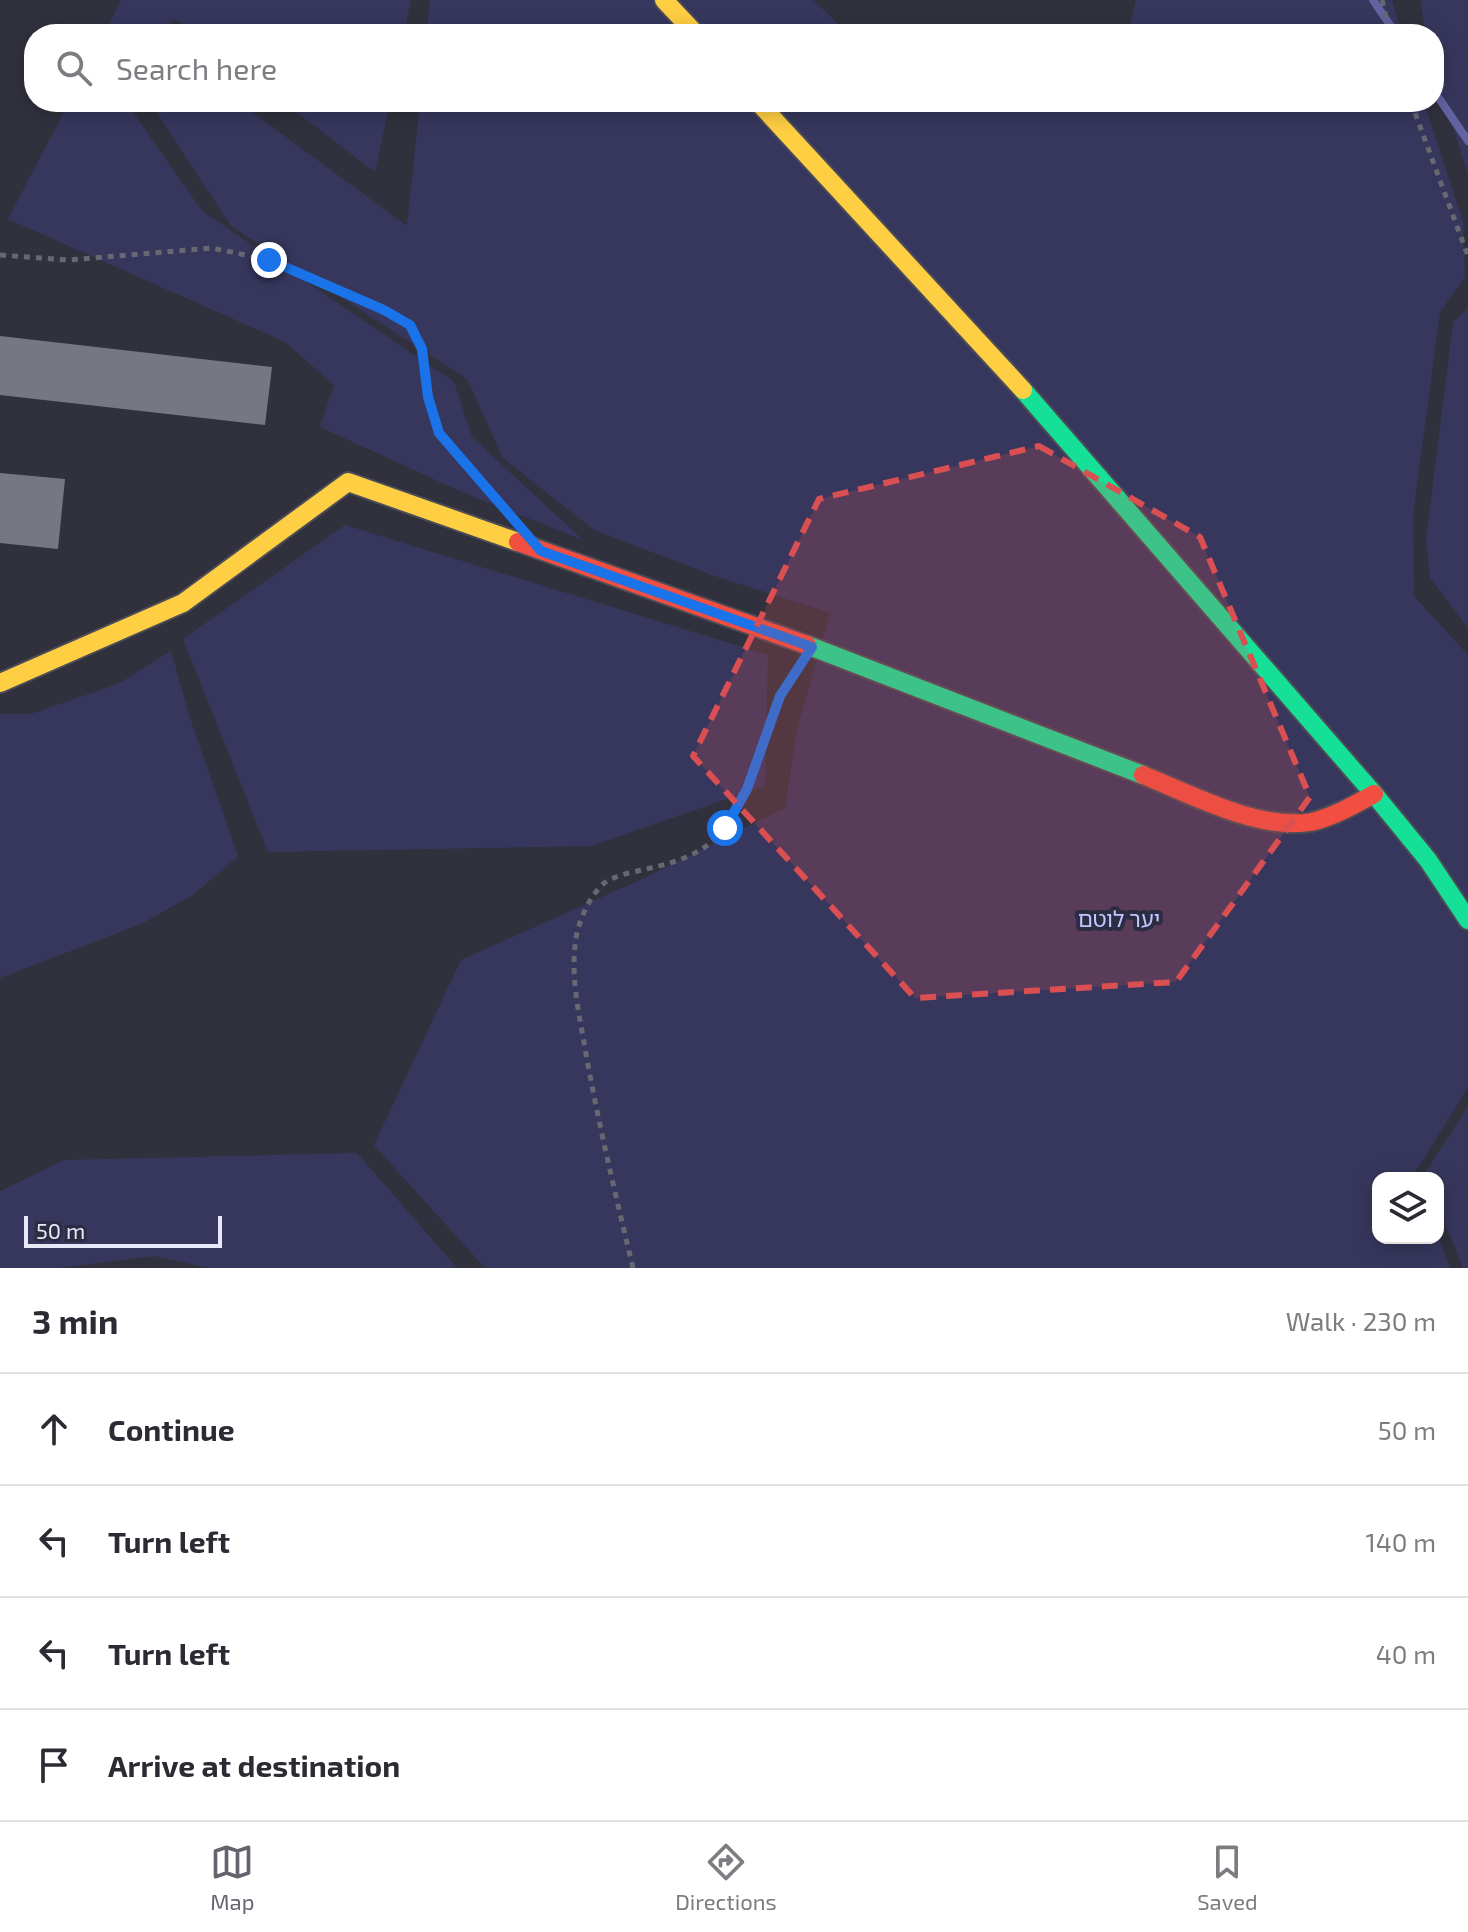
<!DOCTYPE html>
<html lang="en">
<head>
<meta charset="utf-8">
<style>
	body { margin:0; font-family:"Exo 2","Noto Sans Hebrew",sans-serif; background:#f7f7f7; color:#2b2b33 }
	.controls { position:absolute; right:24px; bottom:24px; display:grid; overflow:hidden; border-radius:16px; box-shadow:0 4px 20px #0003 }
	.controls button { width:72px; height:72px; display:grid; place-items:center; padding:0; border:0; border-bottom:2px solid #e1e1e2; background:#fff; color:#2b2b33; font:40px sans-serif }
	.scale { position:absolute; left:24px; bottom:20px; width:198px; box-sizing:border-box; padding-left:8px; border:4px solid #e8e9f8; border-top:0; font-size:22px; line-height:28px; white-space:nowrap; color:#e8e9f8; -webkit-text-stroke:6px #2c2c43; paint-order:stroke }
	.stop { position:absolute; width:24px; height:24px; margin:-18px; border:6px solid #1a73e8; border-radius:50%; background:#fff }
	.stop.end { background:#1a73e8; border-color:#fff; box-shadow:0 2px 8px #0008 }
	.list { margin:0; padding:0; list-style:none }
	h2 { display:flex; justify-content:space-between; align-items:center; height:104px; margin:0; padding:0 32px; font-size:34px }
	h2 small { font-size:26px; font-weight:400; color:#7c7c81 }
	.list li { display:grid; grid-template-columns:52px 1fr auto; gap:24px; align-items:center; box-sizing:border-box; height:112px; padding:0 32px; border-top:2px solid #e1e1e2 }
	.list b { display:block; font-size:30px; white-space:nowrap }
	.list em { font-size:26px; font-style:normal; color:#7c7c81 }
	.icon { flex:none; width:44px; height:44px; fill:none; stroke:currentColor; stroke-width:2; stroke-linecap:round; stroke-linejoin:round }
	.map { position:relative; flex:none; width:1468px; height:1268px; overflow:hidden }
	.search { position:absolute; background:#fff; box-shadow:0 4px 20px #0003; left:24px; right:24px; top:24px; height:88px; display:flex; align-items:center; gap:20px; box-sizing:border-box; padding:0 28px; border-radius:32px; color:#7c7c81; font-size:30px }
	.sheet { height:552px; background:#fff }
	nav { display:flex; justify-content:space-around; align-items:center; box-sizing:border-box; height:112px; border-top:2px solid #e1e1e2; background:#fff; font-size:22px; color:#7c7c81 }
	nav a { display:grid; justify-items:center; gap:4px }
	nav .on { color:#63646e }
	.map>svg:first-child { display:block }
	.green { fill:#37375d }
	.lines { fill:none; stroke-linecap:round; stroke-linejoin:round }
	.stream { stroke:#6363a1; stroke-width:8 }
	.building { fill:#777783 }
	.fast-casing { stroke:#4c4c57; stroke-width:22 }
	.slow-casing { stroke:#4c4c57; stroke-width:22 }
	.jam-casing { stroke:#4c4c57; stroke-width:22 }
	.path { stroke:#686872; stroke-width:5; stroke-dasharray:6 6; stroke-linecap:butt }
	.fast { stroke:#16e098; stroke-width:18 }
	.slow { stroke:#ffcf43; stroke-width:18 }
	.jam { stroke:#f24e42; stroke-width:18 }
	.route { stroke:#1a73e8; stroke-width:10 }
	.marked { fill:#da4f52; fill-opacity:0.2; stroke:#da4f52; stroke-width:6; stroke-dasharray:16 10; stroke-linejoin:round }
	.labels { text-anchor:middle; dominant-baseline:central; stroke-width:8; stroke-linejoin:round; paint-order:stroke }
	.park-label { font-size:22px; fill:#c3c5ff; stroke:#2c2c43 }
</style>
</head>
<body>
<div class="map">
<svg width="1468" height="1268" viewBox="0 0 1468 1268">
	<rect width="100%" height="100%" fill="#31313e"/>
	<!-- green -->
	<path class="green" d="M121,0h290l-7,34h-210l-20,-15 -14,15h-56z
		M430,0h383l32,30 16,4h-435z
		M1136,0h256l10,34h-277l4,-4z
		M1420,0h48v174l-34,-104v-36h-8z
		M69,102h57l76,109 252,171 18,55 111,103 -121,-48 -142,-65 14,-42 -49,-43 -277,-123z
		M150,102h88l169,124 13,-124h1004l39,120 2,55 -25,35 -27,203 1,81 54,59v432l-53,86 2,5h-39v60h60v-2l12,32h-965l-111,-123 87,-185 181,-81 143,-71 12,-79 33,-116 -118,-38 -118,-45 -91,-72 -36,-79 -236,-153z
		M283,102h107l-15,70z
		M1468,308v320l-38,-50 -4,-39 27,-217z
		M345,525l423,130 -3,131 -174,60 -323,6 -85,-213z
		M171,651l20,70 47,135 -45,39 -52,29 -141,54v-264h31l87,-30z
		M1468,1106v162h-5l-25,-63v-27h-11l-2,-5z
		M357,1153l100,115h-248l-55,-12 -95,12h-59v-77l64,-31z"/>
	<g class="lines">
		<!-- stream -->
		<path class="stream" d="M1373,0l23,34
			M1434,91l34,50"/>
	</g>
	<!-- building -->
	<path class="building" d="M0,336l272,31 -7,58 -265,-30z
		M0,473l65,6 -7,70 -58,-6z"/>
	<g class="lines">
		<!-- fast casing -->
		<g class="fast-casing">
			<path id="fast" d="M1023,390l351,404 54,66 40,60
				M807,645l336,130"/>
		</g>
		<!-- slow casing -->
		<g class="slow-casing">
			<path id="slow" d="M664,0l32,34
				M758,102l265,288
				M0,683l183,-80 165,-121 170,60"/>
		</g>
		<!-- jam casing -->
		<g class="jam-casing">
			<path id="jam" d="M518,542l289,103
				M1143,775c47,19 116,56 168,47 22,-5 43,-17 63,-28"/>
		</g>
		<!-- path -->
		<path class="path" d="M1382,0l8,34
			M1411,102l57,154
			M0,255l68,5 144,-12 57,12 115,50 26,15 12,24 6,48 11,36 57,67
			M633,1268c-17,-71 -34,-142 -47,-214 -6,-36 -15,-72 -11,-109 2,-20 12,-45 27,-60 10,-9 27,-12 40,-15 31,-7 64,-15 84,-44 33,-47 39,-106 70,-154"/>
		<!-- fast -->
		<use href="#fast" class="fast"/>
		<!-- slow -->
		<use href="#slow" class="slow"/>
		<!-- jam -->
		<use href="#jam" class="jam"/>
	</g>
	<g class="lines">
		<!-- route -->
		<path class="route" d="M269,260l115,50 26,15 12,24 6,48 11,36 102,118 271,96 -32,49 -33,93 -22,39"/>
	</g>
	<!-- marked area -->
	<path class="marked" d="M1039,446l161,91 110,260 -134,185 -261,16 -222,-242 126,-257z"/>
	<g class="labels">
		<!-- park labels -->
		<g class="park-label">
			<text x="1119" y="918">יער לוטם</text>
		</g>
	</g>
</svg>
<div class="controls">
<button><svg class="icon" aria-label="layers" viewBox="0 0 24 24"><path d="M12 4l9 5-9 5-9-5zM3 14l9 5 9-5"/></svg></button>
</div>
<div class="scale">50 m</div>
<div class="stop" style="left:725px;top:828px"></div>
<div class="stop end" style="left:269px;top:260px"></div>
<div class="search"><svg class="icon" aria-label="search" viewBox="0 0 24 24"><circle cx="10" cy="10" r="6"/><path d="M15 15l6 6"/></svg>Search here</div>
</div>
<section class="sheet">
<h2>3 min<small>Walk · 230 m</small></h2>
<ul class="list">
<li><svg class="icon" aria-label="ahead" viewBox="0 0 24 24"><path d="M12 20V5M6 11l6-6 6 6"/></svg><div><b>Continue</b></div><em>50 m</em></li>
<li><svg class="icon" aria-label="left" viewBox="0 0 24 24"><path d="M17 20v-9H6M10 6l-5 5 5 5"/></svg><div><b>Turn left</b></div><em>140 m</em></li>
<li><svg class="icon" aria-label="left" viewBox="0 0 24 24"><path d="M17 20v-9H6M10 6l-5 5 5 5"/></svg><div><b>Turn left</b></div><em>40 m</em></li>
<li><svg class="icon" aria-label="arrive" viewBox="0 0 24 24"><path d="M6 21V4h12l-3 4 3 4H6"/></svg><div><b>Arrive at destination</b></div></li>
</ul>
</section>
<nav>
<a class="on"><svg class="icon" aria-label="map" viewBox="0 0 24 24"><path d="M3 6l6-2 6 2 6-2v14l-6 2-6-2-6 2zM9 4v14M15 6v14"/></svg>Map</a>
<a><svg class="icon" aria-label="directions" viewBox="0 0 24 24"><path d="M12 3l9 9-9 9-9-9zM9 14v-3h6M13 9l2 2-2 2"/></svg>Directions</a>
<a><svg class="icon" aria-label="saved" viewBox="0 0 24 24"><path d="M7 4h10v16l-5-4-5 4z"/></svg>Saved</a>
</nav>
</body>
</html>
